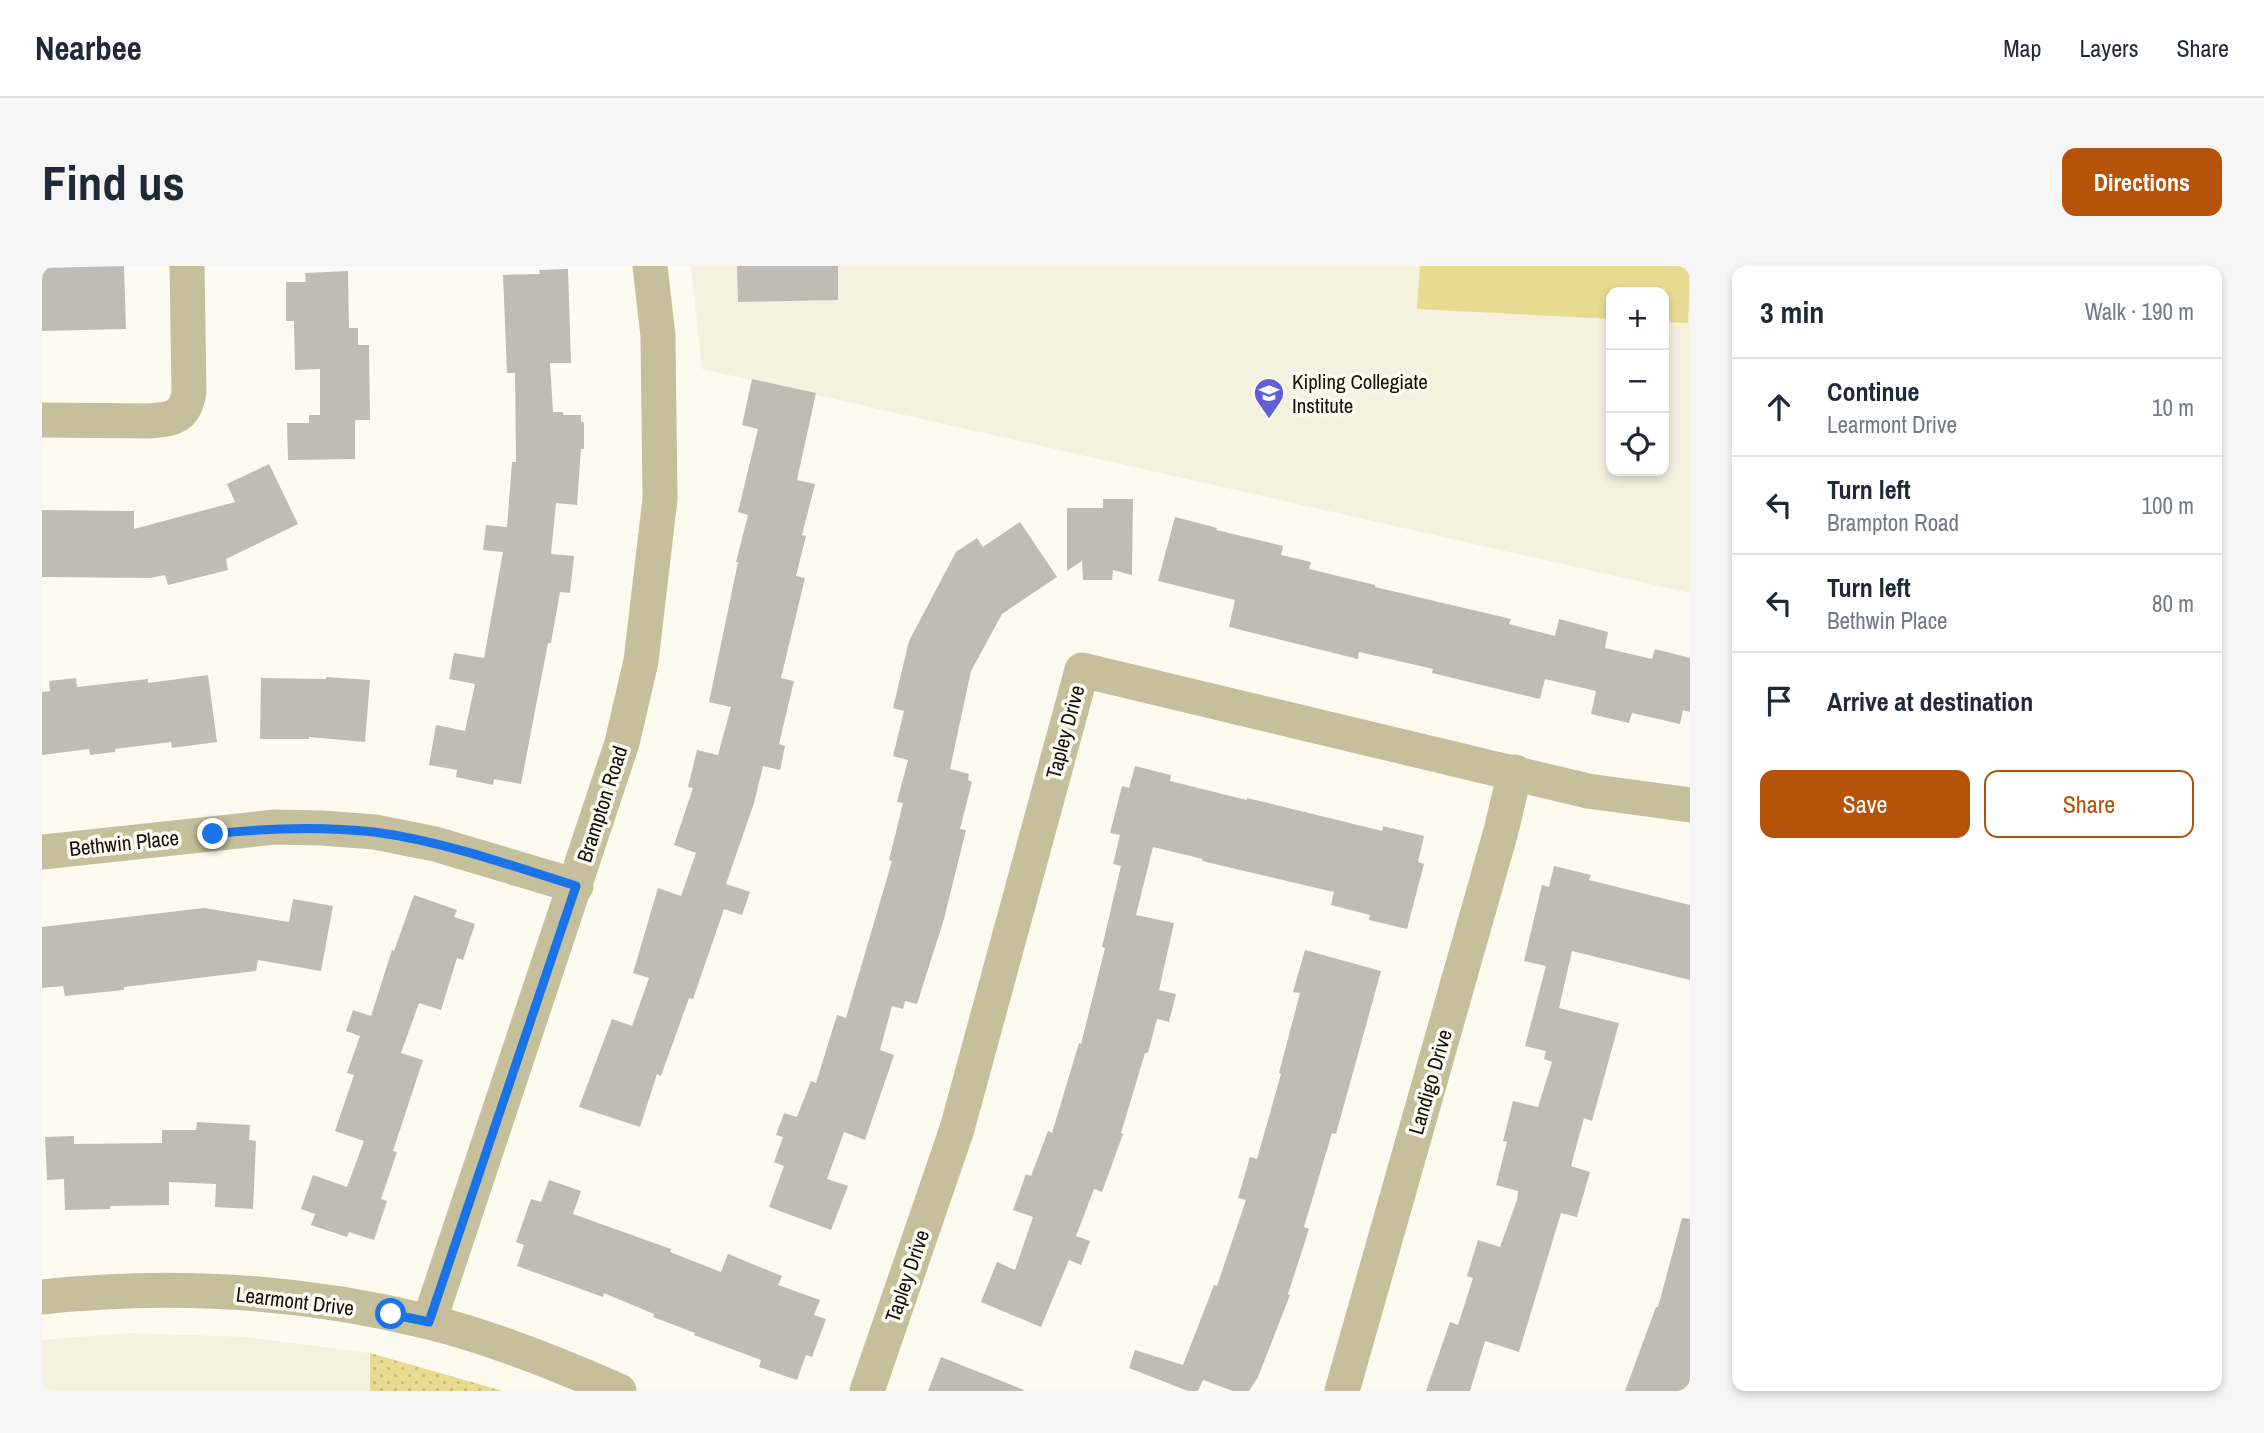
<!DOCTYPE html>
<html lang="en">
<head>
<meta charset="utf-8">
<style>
	body { margin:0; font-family:"Archivo Narrow",sans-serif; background:#f6f6f7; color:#1f2937 }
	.controls { position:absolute; right:21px; top:21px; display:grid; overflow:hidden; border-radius:14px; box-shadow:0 4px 10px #0003 }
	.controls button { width:63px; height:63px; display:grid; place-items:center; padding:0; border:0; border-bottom:2px solid #e0e1e3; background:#fff; color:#1f2937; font:35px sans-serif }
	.stop { position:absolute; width:21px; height:21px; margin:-16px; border:5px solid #1a73e8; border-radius:50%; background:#fff }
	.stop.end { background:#1a73e8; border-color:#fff; box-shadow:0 2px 7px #0008 }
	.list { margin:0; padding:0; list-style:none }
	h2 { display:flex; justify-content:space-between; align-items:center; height:91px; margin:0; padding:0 28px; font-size:30px }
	h2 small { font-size:23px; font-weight:400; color:#747a83 }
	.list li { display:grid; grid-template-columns:46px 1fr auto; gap:21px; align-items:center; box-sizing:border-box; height:98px; padding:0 28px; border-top:2px solid #e0e1e3 }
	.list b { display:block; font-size:26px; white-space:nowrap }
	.list p { margin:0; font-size:23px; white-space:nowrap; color:#747a83 }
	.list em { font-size:23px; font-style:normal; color:#747a83 }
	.actions { display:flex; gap:14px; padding:21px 28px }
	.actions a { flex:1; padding:16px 0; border:2px solid #b45309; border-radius:14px; text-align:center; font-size:24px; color:#b45309 }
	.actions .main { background:#b45309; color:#fff }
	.icon { flex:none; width:38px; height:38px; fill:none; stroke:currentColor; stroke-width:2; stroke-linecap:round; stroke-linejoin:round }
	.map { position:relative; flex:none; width:1648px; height:1125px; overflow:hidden; border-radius:14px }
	header { display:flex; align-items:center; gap:42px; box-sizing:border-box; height:98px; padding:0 35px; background:#fff; border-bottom:2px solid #e0e1e3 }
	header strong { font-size:33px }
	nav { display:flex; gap:38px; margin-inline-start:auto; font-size:24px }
	.intro { display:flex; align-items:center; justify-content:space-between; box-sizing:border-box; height:168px; padding:0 42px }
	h1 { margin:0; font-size:49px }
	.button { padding:18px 32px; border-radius:14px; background:#b45309; color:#fff; font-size:24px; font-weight:700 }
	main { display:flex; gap:42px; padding:0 42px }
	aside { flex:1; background:#fff; border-radius:14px; box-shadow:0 4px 10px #0003 }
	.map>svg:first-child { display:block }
	.built { fill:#f4f1de; fill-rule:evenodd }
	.park { fill:url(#park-dots) }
	.pitch { fill:#e8da91 }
	.building { fill:#bfbdb2 }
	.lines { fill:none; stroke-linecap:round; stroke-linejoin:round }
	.minor { stroke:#c5bf9b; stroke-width:35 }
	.route { stroke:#1a73e8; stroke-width:9 }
	.labels { text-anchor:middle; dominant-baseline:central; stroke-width:7; stroke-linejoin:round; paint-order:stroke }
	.poi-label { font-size:21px; fill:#11100c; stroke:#fdfbf0; text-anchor:start }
	.street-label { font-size:21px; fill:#11100c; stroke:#fdfbf0 }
</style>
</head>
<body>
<header>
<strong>Nearbee</strong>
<nav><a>Map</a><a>Layers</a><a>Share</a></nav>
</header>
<div class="intro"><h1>Find us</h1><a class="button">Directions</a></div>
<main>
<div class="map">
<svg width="1648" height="1125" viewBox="0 0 1648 1125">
	<defs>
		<pattern id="park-dots" width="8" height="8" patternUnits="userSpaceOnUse" patternTransform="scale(1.75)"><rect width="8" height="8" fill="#e8da91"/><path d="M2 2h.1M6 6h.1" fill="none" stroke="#c6ba7c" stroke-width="1.8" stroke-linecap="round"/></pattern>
	</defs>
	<rect width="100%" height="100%" fill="#fdfbf0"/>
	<!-- built -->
	<path class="built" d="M649,0h999v327l-988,-224zM1569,26h53v179h-53z
		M87,1067l117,4 123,16 1,38h-328v-51z"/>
	<!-- park -->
	<path class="park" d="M328,1087l133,38h-133z"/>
	<!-- pitch -->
	<path class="pitch" d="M1378,0h270l-2,57 -24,-1v-30h-53v27l-194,-10z"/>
	<!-- building -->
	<path class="building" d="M82,0l2,63 -84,2v-63z
		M695,0h101v34l-100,2z
		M526,3l3,94h-21l3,49h10v3h18v7h3v27h-3l-4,56 -21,-2 -5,51 23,2 -4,37 -10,-1 -9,51h-3l-27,141 -27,-5 -1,6 -37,-8 1,-7 -28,-5 7,-40 29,6 10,-47 -26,-5 5,-26 30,5 19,-106 -20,-2 3,-25 21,2 5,-65h4l-1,-89h-8l-4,-98 37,-1 -1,-4z
		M306,5l1,57h9v17h11l1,75h-15v39l-67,1 -1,-37h22v-8h11v-46l-25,1 -1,-49h-8v-39h20l-1,-9z
		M710,113l64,14 -19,87 18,4 -13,51 4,1 -10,40 9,2 -24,100 13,3 -15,63 6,2 -5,24 -17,-4 -9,37 -28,81 24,8 -8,23 -18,-6 -31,90 -4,-1 -28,78 -4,-2 -17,53 -61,-20 33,-88 20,7 17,-48 -16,-5 25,-85 23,8 15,-43 -22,-8 19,-57 -5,-1 9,-37 21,5 13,-48 -22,-5 29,-140h-2l12,-47 -10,-3 20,-83 -16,-4z
		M227,198l29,60 -72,35 2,11 -60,15 -3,-10 -15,3 -108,-1v-67l92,1v18l101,-27 -8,-18z
		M1061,233h30l-1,76 -19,-5 -1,10h-29l-1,-19 -15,10v-63h36z
		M1133,251l42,11 -1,2 67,16 -2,9 30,7 -2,7 66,16v2l136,32 -2,5 46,12 4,-17 49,13 -3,16 47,11 3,-10 35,9v54l-7,-2 -3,14 -48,-11 -3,10 -38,-9 5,-23 -51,-12 -5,20 -108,-26 1,-4 -74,-17 -1,7 -129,-32 6,-27 -77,-19z
		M978,256l37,55 -55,37 -31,57 -21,98 19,5 -1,6 4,2 -12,47 6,1 -22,89 -27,85 -12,-3 -2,8 -11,-3 -12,44 14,5 -29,85 -21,-8 -17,47 21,7 -17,44 -62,-23 15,-41 -10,-4 9,-25 -7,-2 8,-22 13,4 14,-36 5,2 21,-68 9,3 46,-157 -3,-1 14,-57 -6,-1 11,-42 -15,-4 11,-45 -11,-3 16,-67 47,-89 21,-14 6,9z
		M166,409l9,67 -45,6 -1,-6 -56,7v3l-25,3 -1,-6 -47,6v-63l8,-1 -1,-10 27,-3 1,9 71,-8v4z
		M284,411l44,3 -5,62 -56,-5v2h-49l1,-61 65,1z
		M1093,500l36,9 -1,6 77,19v-2l135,33 1,-5 41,10 -6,26 6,2 -17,65 -38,-9 1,-5 -39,-10 3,-13 -132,-31 1,-2 -50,-12 -17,68 38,8 -15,67 17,4 -7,28 -12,-3 -9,34h-3l-24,80 2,1 -21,58 -8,-3 -18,47 14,5 -9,24 -12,-5 -28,67 -60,-25 16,-40 18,8 18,-53 -20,-7 13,-36 5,2 17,-45 4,2 27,-90 2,1 24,-96 -3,-1 19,-81 -8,-2 7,-29 -10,-2 12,-47 7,2z
		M1512,600l37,9 -2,5 101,25v75l-118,-29 -13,57 60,15 -27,98 -8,-3 -13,48 19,6 -13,45 -16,-4 -42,139 -34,-11 -15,50h-44l24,-69 8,3 15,-47 -6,-2 11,-36 22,7 17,-47 1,-9 -22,-6 11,-43 -4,-1 10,-40 25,6 14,-45 -8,-3 2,-8 -21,-5 21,-80 -22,-5 18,-76 7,2z
		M372,629l43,15 -3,7 21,7 -12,36 -6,-2 -16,52 -22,-7 -18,50 22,7 -30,91 4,1 -16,47 6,2 -13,39 -25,-8 -2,5 -36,-12 4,-11 -14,-5 12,-34 34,12 17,-46 -29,-10 19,-56 -7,-2 13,-37 -14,-5 7,-21 18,6 21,-66 2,1z
		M251,633l40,7 -12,65 -63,-11 -2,11 -132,16v3l-59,6 -2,-10 -21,2v-61l162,-19 85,14z
		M1263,684l76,21 -45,163 -4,-1 -28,94 5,2 -21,65 2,1 -32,82 -9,14h-16l-30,-11 -5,11h-10l-59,-23 6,-18 48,15 31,-80 3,1 29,-86 -8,-2 12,-41 7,2 24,-85 -2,-1 21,-80 -7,-1z
		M155,856l53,3 -1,15 7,1 -3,68 -38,-2 1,-23 -47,-2v23l-59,1v3l-45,1 -1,-31 -17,1 -2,-43 29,-1v8l88,-1v-13h34z
		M507,914l32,11 -8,23 98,35 -1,3 51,20 7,-18 54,22 -4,9 42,15 -6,15 12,4 -14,38 -6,-2 -9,25 -38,-13 2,-7 -67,-25 1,-2 -42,-16 1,-3 -50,-21 -1,4 -86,-31 7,-21 -8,-3 15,-43 10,3z
		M1640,952l8,1v172h-65l31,-84h2z
		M899,1091l83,33 -1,1h-95z"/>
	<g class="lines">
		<!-- minor -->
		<path class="minor" d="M0,154l108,1c24,-2 35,-4 39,-29l-2,-126
			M0,586l233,-25 47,1 53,4 60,12 141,42
			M0,1031c129,-14 261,-6 387,25 65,16 129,42 190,69
			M387,1056l193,-579 19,-82 19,-162 -2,-163 -8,-70
			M825,1125l90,-262 125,-459 506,121 102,14
			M1300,1125l159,-560 14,-59"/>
	</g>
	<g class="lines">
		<!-- route -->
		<path class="route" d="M171,568c54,-6 107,-8 161,-2 68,9 136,33 202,54l-147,436 -38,-8"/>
	</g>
	<!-- icons -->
	<defs>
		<g id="school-pin" transform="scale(1.575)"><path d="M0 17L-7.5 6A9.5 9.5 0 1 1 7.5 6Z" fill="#605fd7" stroke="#fdfbf0"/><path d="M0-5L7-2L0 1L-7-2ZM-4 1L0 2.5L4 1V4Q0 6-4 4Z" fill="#fff"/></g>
	</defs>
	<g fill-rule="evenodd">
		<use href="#school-pin" x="1227" y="127"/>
	</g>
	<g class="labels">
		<!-- poi labels -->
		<g class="poi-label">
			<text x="1250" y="115">Kipling Collegiate<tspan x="1250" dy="24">Institute</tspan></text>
		</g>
		<!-- street labels -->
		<g class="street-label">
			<text transform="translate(1023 466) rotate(-75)">Tapley Drive</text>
			<text transform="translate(560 538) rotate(-72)">Brampton Road</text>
			<text transform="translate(82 577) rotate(-6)">Bethwin Place</text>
			<text transform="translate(1388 816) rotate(-74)">Landigo Drive</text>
			<text transform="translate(865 1010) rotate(-71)">Tapley Drive</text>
			<text transform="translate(253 1035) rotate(7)">Learmont Drive</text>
		</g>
	</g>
</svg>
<div class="controls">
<button>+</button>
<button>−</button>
<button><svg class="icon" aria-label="locate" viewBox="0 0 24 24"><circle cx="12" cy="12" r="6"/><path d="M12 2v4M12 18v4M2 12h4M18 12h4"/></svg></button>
</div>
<div class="stop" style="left:349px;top:1048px"></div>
<div class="stop end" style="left:171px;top:568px"></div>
</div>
<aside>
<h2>3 min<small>Walk · 190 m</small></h2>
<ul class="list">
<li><svg class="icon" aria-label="ahead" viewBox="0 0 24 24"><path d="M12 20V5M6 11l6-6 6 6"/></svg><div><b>Continue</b><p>Learmont Drive</p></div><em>10 m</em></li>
<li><svg class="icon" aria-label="left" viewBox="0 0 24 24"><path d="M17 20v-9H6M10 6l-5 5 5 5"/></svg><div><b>Turn left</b><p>Brampton Road</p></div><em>100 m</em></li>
<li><svg class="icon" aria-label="left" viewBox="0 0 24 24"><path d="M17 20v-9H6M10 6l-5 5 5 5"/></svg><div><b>Turn left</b><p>Bethwin Place</p></div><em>80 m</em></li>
<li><svg class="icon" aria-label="arrive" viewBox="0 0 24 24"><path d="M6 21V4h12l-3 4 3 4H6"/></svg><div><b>Arrive at destination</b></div></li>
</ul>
<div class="actions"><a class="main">Save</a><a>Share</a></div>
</aside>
</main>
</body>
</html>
